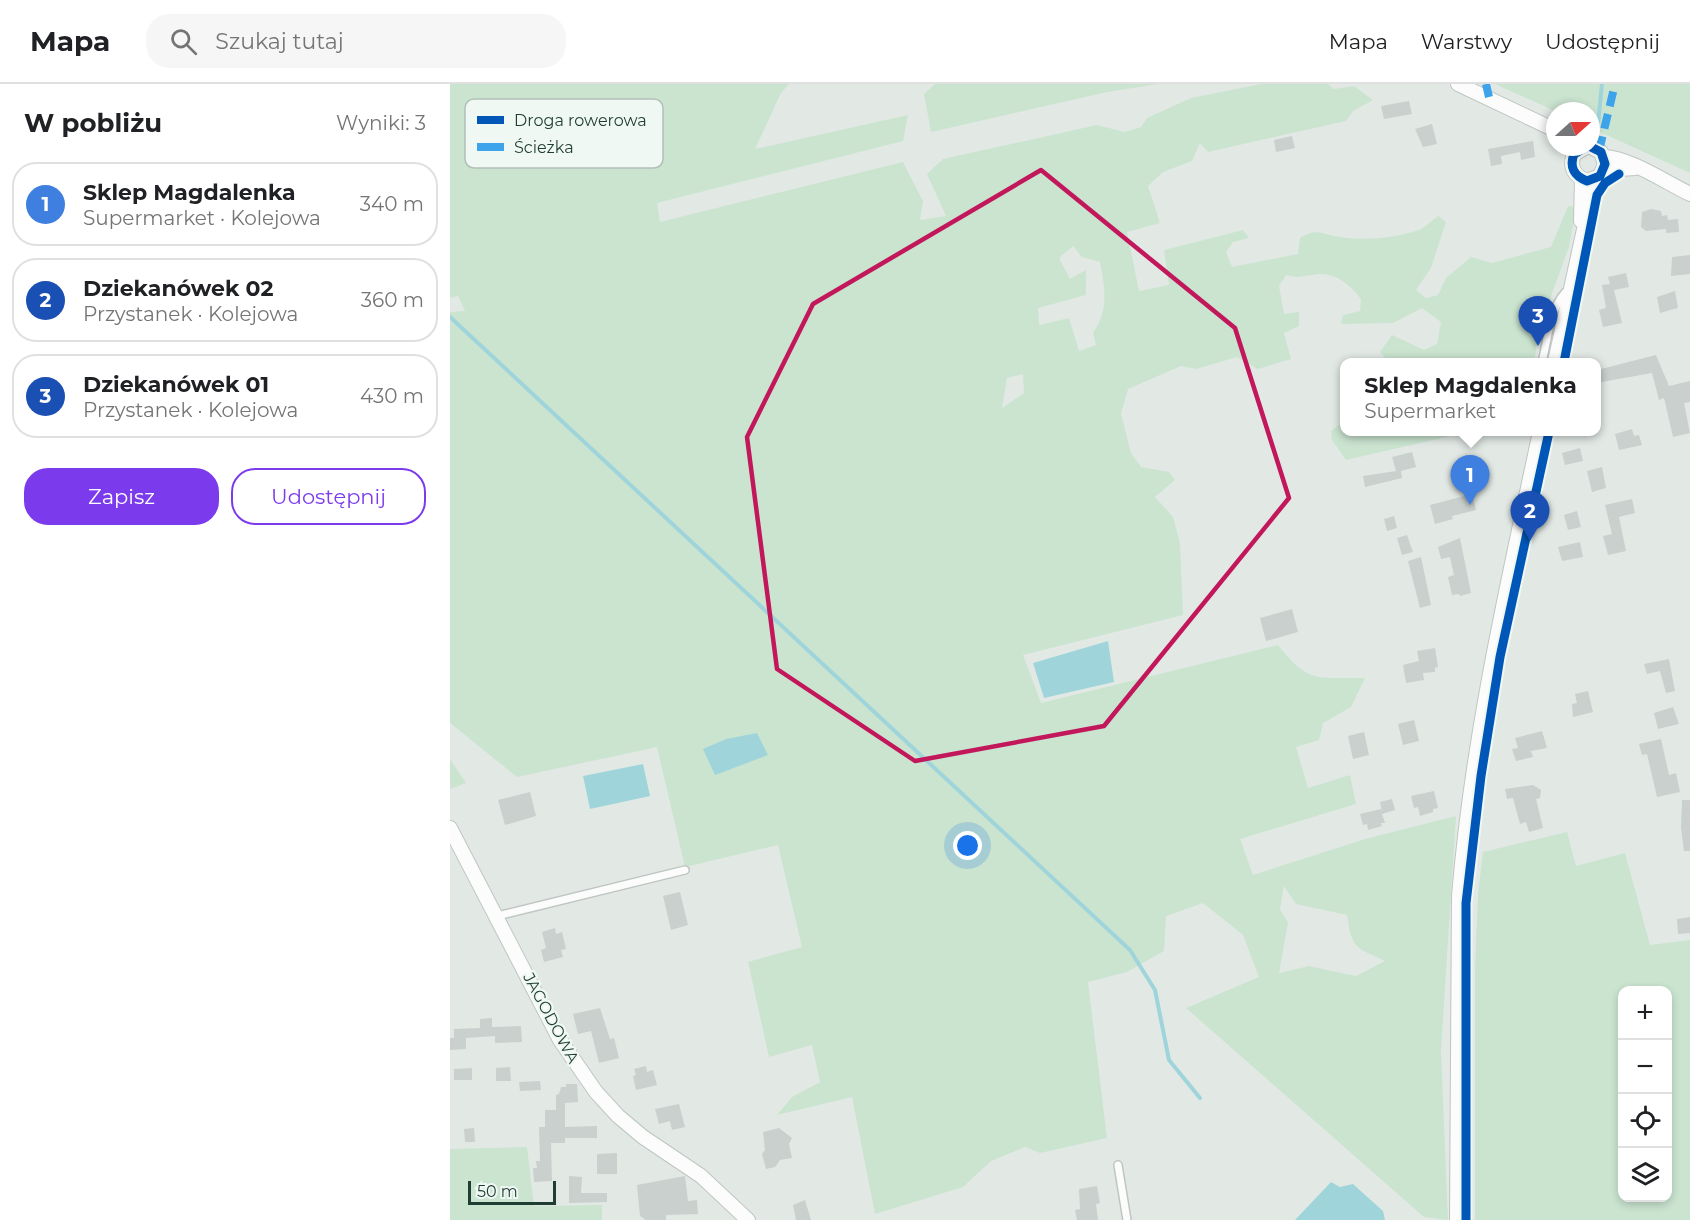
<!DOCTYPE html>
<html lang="pl">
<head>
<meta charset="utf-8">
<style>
	body { margin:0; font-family:Montserrat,sans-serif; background:#f6f6f6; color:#202124 }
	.controls { position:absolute; right:18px; bottom:18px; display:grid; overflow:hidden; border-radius:12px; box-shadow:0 3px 9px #0003 }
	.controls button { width:54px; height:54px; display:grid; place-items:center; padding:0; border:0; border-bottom:2px solid #e0e0e0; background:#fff; color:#202124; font:30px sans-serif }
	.compass { position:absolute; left:1096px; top:18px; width:54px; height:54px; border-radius:50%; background:#fff; box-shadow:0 3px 9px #0003; rotate:69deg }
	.scale { position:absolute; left:18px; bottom:15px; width:88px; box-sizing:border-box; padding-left:6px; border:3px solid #1f3d33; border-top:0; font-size:16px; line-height:21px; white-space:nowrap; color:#1f3d33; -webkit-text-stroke:4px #f0f8f3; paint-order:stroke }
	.you { position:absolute; left:518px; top:762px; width:21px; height:21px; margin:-15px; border:4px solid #fff; border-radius:50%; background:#1a73e8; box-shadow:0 0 0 9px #1a73e833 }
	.badge { display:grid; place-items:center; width:39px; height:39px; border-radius:50%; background:#7c3aed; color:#fff; font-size:20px; font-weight:700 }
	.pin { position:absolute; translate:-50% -50px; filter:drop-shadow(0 2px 3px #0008) }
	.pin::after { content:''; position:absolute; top:32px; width:21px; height:18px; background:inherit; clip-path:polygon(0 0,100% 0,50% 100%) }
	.popup { position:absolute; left:890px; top:274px; width:261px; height:78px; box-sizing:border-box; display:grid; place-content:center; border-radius:12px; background:#fff; filter:drop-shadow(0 2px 4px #0005); font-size:20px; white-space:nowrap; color:#757577 }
	.popup b { font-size:22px; color:#202124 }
	.popup::after { content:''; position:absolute; left:50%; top:100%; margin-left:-12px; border:12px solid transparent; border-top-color:#fff }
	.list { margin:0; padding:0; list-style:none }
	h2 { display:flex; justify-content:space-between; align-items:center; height:78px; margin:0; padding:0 24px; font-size:26px }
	h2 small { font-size:20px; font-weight:400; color:#757577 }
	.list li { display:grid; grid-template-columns:39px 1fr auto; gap:18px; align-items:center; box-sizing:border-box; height:84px; margin:0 12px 12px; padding:0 12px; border:2px solid #e0e0e0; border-radius:24px }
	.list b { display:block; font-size:22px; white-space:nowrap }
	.list p { margin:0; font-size:20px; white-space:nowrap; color:#757577 }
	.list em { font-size:20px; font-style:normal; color:#757577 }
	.actions { display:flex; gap:12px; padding:18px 24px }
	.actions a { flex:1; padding:14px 0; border:2px solid #7c3aed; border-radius:24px; text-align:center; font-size:21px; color:#7c3aed }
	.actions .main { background:#7c3aed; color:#fff }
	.icon { flex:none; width:33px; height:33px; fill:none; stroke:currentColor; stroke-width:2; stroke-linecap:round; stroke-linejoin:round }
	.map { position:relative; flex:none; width:1240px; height:1136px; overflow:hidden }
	header { display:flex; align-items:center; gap:36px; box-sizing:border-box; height:84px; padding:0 30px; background:#fff; border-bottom:2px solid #e0e0e0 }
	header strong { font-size:28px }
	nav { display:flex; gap:33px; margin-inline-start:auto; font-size:21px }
	.search { width:420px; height:54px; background:#f6f6f6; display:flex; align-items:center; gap:15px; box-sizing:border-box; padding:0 21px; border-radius:24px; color:#757577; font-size:22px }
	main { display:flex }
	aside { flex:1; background:#fff }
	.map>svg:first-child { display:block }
	.green { fill:#cae4d0; fill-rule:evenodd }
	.water { fill:#9fd5da }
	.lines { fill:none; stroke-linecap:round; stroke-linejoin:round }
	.stream { stroke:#9fd5da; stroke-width:4 }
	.building { fill:#c9d0cd }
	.lane-casing { stroke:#bfc6c2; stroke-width:10 }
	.street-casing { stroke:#bfc6c2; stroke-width:16 }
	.lane { stroke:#fbfcfb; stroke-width:7 }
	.street { stroke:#fbfcfb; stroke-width:14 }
	.quiet { stroke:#3da4eb; stroke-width:8; stroke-dasharray:15 8; stroke-linecap:butt }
	.cycleway-casing { stroke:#f0f8f3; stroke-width:13 }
	.cycleway { stroke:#0057b8; stroke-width:9 }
	.marked { fill:none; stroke:#c2185b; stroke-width:4.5; stroke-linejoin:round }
	.labels { text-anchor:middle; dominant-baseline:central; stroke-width:4.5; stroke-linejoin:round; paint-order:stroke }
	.street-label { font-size:16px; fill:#1f3d33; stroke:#f0f8f3 }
	.key { fill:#f0f8f3; stroke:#b1c0b9; stroke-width:1.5 }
	.key-label { font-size:16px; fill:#1f3d33 }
</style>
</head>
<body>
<header>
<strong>Mapa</strong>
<div class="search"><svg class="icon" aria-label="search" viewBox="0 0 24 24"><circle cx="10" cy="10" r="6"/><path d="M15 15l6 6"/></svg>Szukaj tutaj</div>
<nav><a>Mapa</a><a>Warstwy</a><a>Udostępnij</a></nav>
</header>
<main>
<aside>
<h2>W pobliżu<small>Wyniki: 3</small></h2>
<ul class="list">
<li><span class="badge" style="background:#3f7fe0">1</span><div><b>Sklep Magdalenka</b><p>Supermarket · Kolejowa</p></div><em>340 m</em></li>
<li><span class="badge" style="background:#1a4fb4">2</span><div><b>Dziekanówek 02</b><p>Przystanek · Kolejowa</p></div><em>360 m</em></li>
<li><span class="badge" style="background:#1a4fb4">3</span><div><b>Dziekanówek 01</b><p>Przystanek · Kolejowa</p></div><em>430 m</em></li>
</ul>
<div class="actions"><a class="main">Zapisz</a><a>Udostępnij</a></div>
</aside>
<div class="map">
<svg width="1240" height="1136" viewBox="0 0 1240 1136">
	<rect width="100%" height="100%" fill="#e2e9e5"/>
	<!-- green -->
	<path class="green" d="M0,0h339l-8,9 -26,56 153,-34 -5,26 -246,62 3,19 243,-60 20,39 -3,19 26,-4 -19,-42 16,-15 154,-34 28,7 16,-5 6,-9 44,-20 70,-14h67l6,5 20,-3 19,14 -20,11 -7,10 -138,31 -8,-9 -8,18 -29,11 -15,14 12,37 -33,9 12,59 30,-6 -5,-35 79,-20 6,8 -16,4 -7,10 6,15 66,-13 2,-16c19,-11 22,-3 40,-1 25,4 55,1 79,-7 7,-3 13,-10 19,-14l8,6 -15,46 -15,22 10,8 12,-3 8,-17 25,-21 21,6 59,-16 17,-41 8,1 -7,40 -29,79 -6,36h-146l-8,-10 12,-17 32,15 13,-6 4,-22 -19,-14 -29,15 -52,1 2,-9 17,-4 1,-12c-10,-13 -24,-26 -42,-25 -13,1 -20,5 -33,1l-7,11 5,28 15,-2v14l-15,7 7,26 -33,10 -21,-12 -41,12 -15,-3 -53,23 -7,25 10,39 10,14 28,5 6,8 -20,17 18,20 7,26 3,72 -160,40 18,48 237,-58c31,40 40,32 87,33l-14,29 -28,16 -4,17 -23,7 12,41 42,-13 6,29 -116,35 13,36 112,-36 91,-23 -15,234 7,170 -24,-3 -238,-209 73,-31 -16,-42 -40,-32 -37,13 -2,35 -37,21 -39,10 19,156 -67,15 -15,-6 -34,14 -28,26 -88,27 -23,-117 -75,18 15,-18 28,-15 -8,-37 -43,12 -21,-95 54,-15 -24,-102 -93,22 -28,-120 -140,30 -67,-54v-411l15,-1 -7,-15 -8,2zM623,162l9,11 18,5c5,26 9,48 -7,71l3,12 -17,6 -10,-33 -30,7 -1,-17 48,-13v-25l-16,9 -11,-21zM573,290l1,19 -22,15 5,-30zM834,802l12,18 51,11c5,34 8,32 38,46l-29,15 -47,-10 -30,7 9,-50 -8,-14z
		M485,0h224l-52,8 -176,40 -7,-38z
		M1045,0h195v89l-99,-45v-17h-36z
		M894,337v11h124l-122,28 -14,-20 -1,-9z
		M0,675l16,24 -16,6z
		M1117,748l9,34 49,-13 25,92 40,-5v280h-215v-253l3,-74 5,-41zM1172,906h46v208h-46z
		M77,1063l7,59 68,-1v15h-152v-71z"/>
	<!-- water -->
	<path class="water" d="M658,557l6,41 -70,16 -11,-35z
		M307,649l11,22 -53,20 -12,-26 23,-10z
		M193,680l7,32 -60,13 -7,-33z
		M881,1098l9,5 13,-3 30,27 2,9h-90z"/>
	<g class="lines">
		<!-- stream -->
		<path class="stream" d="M1148,40l4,-40
			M0,233l680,633 25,40 14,70 31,38"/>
	</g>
	<!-- building -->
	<path class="building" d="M959,17l3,13 -28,5 -3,-13z
		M982,40l5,20 -14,3 -8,-18z
		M842,52l3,12 -19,4 -2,-12z
		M1083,57l2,16 -14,3 -1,-8 -19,4 1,8 -11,2 -3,-17z
		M1201,125l10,2 1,5 5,-1 1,5 10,-1 1,13 -13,1v-4l-20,2 -5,-4 1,-15z
		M1240,171v19l-19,2 1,-19z
		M1176,189l3,14 -15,3 8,33 -19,4 -4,-17 7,-2 -4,-23 8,-1 -2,-7z
		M1225,207l3,17 -18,5 -3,-16z
		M1206,271l13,31 21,-5v21l-6,1 6,30 -17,4 -9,-39 -5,2 -7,-27 -56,10v-11l5,-3z
		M1182,345l2,7 5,-1 3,10 -23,5 -4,-16z
		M1130,364l3,13 -18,4 -3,-12z
		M962,368l4,15 -15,4 1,7 -37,9 -2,-11 33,-5 -4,-14z
		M1152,383l4,21 -14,4 -5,-21z
		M1022,410l4,16 -24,6 1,3 -18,5 -5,-19z
		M1182,415l3,14 -16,4 7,34 -18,4 -5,-19 9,-2 -7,-29z
		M1127,427l4,16 -13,3 -4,-15z
		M944,432l3,12 -10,3 -3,-12z
		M957,451l6,17 -11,3 -5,-17z
		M1010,454l11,55 -11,3 -1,-2 -7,1 -4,-18 6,-2 -4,-18 -9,2 -3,-12z
		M1130,458l3,15 -21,4 -4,-14z
		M971,473l10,48 -11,3 -12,-47z
		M842,525l6,23 -32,9 -6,-23z
		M985,564l3,19 -3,1v4l-12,1 1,7 -18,3 -3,-18 16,-4 -2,-10z
		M1219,575l6,32 -9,2 -6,-22 -13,3 -3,-10z
		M1138,607l5,21 -20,5 -1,-13 5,-1 -2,-9z
		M1223,623l6,17 -21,5 -4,-16z
		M964,636l5,21 -16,4 -5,-21z
		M1092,647l5,17 -16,3 2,6 -17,4 -4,-12 6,-1 -3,-10z
		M914,648l5,23 -16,4 -5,-23z
		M1211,655l8,36 7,-2 4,19 -23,5 -10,-43 -5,1 -3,-11z
		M1083,701l8,5 -1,8 -4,1 7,29 -14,4 -3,-10 -6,2 -7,-26 -6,1 -2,-10z
		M984,707l4,17 -5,1v3l-13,4 -2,-9 -4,1 -3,-12z
		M80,708l6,24 -31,9 -7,-25z
		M942,715l3,11 -13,4 3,9h-4l1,3 -14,4 -1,-6 -4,1 -3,-11 21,-5 1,3 -2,-10z
		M1232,716h8v51h-6l-3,-23z
		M230,808l8,33 -17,5 -8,-34z
		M1240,833v16l-12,1 -1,-15z
		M105,844l1,6 6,-2 4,17 -5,1 2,7 -19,5 -3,-12 5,-2 -4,-16z
		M150,924l10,31 4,-1 5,20 -20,5 -8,-32 -13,3 -5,-20z
		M42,934v9l29,-1 1,16 -27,1v-7l-29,2v11l-16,1v-12h4v-9l26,-1v-9z
		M196,982l1,6 6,-2 4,15 -21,5 -3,-14 3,-1 -2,-6z
		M60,983l1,14h-15v-13z
		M22,984v12h-18v-11z
		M90,997l1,9 -21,1 -1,-9z
		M116,1000h11l1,18 -13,1v24l32,-1v12h-32v5h-14l1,38 -18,1 -1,-14h4l-1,-7h4l-1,-34h6v-17h11v-15l3,-1 2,-7h5z
		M229,1020l6,23 -13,3 -2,-9 -11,3 -4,-15z
		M24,1044l1,14h-10l-1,-13z
		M329,1044l13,10 -3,6 3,14 -12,2 -5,7 -9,2 -4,-15 3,-4 -2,-18z
		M167,1069v21h-20v-20z
		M119,1092l13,1 -1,16h26v9l-38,1z
		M235,1092l3,25 9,-1 1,14 -32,1v5h-20l-6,-4 -3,-31z
		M647,1102l3,17 -4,1 2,16h-21l-2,-10 5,-1 -1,-20z
		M355,1116l6,20h-15l-3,-15z"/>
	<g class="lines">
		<!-- lane casing -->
		<g class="lane-casing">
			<path id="lane" d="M1092,278c6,-23 8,-59 28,-74
				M47,832l188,-46
				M668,1081l9,55"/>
		</g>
		<!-- street casing -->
		<g class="street-casing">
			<path id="street" d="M1008,0l97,46
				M1136,63l-12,7c-5,13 0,22 13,27l13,-5 5,-12 -4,-12 -10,-5
				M1154,73c26,1 61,25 86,37
				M1154,86l31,-2
				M1131,137l1,-42
				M1105,278l40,-183
				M0,744l110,212 36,52 22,24 25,21 58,39 47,44
				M1007,1136l2,-324c13,-157 48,-310 81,-464"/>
		</g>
		<!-- lane -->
		<use href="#lane" class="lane"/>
		<!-- street -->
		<use href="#street" class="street"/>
		<!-- quiet -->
		<path class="quiet" d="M1036,0l3,13
			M1149,67l16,-67"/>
		<!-- cycleway casing -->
		<g class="cycleway-casing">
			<path id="cycleway" d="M1136,63l-12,7c-5,13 0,22 13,27l13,-5 5,-12 -4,-12 -10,-5
				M1114,278l33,-167 8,-12 14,-9
				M1016,1136v-317l15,-127 19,-119 49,-225"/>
		</g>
		<!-- cycleway -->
		<use href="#cycleway" class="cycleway"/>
	</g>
	<!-- marked area -->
	<path class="marked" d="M591,86l194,158 54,170 -185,228 -189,35 -138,-92 -30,-232 66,-133z"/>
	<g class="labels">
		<!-- street labels -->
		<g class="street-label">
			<text transform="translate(101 934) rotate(62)">JAGODOWA</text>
		</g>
	</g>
	<!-- legend -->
	<rect x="15" y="15" width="198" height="69" rx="9" class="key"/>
	<rect x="27" y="32" width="27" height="8" fill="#0057b8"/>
	<rect x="27" y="59" width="27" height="8" fill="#3da4eb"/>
	<g class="key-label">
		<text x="64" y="42">Droga rowerowa</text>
		<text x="64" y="69">Ścieżka</text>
	</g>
</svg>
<div class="controls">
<button>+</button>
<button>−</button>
<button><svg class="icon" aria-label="locate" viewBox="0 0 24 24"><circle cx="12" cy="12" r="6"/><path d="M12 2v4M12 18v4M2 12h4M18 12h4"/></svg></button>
<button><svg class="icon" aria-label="layers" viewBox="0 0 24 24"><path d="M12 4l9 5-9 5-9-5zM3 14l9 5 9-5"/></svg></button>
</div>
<svg class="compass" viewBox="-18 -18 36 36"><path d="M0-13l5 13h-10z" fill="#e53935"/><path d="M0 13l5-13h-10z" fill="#757577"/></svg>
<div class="scale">50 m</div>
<div class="you"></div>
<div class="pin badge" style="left:1020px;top:421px;background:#3f7fe0">1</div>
<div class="popup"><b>Sklep Magdalenka</b>Supermarket</div>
<div class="pin badge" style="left:1080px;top:457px;background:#1a4fb4">2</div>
<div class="pin badge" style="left:1088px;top:262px;background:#1a4fb4">3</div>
</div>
</main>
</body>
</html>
